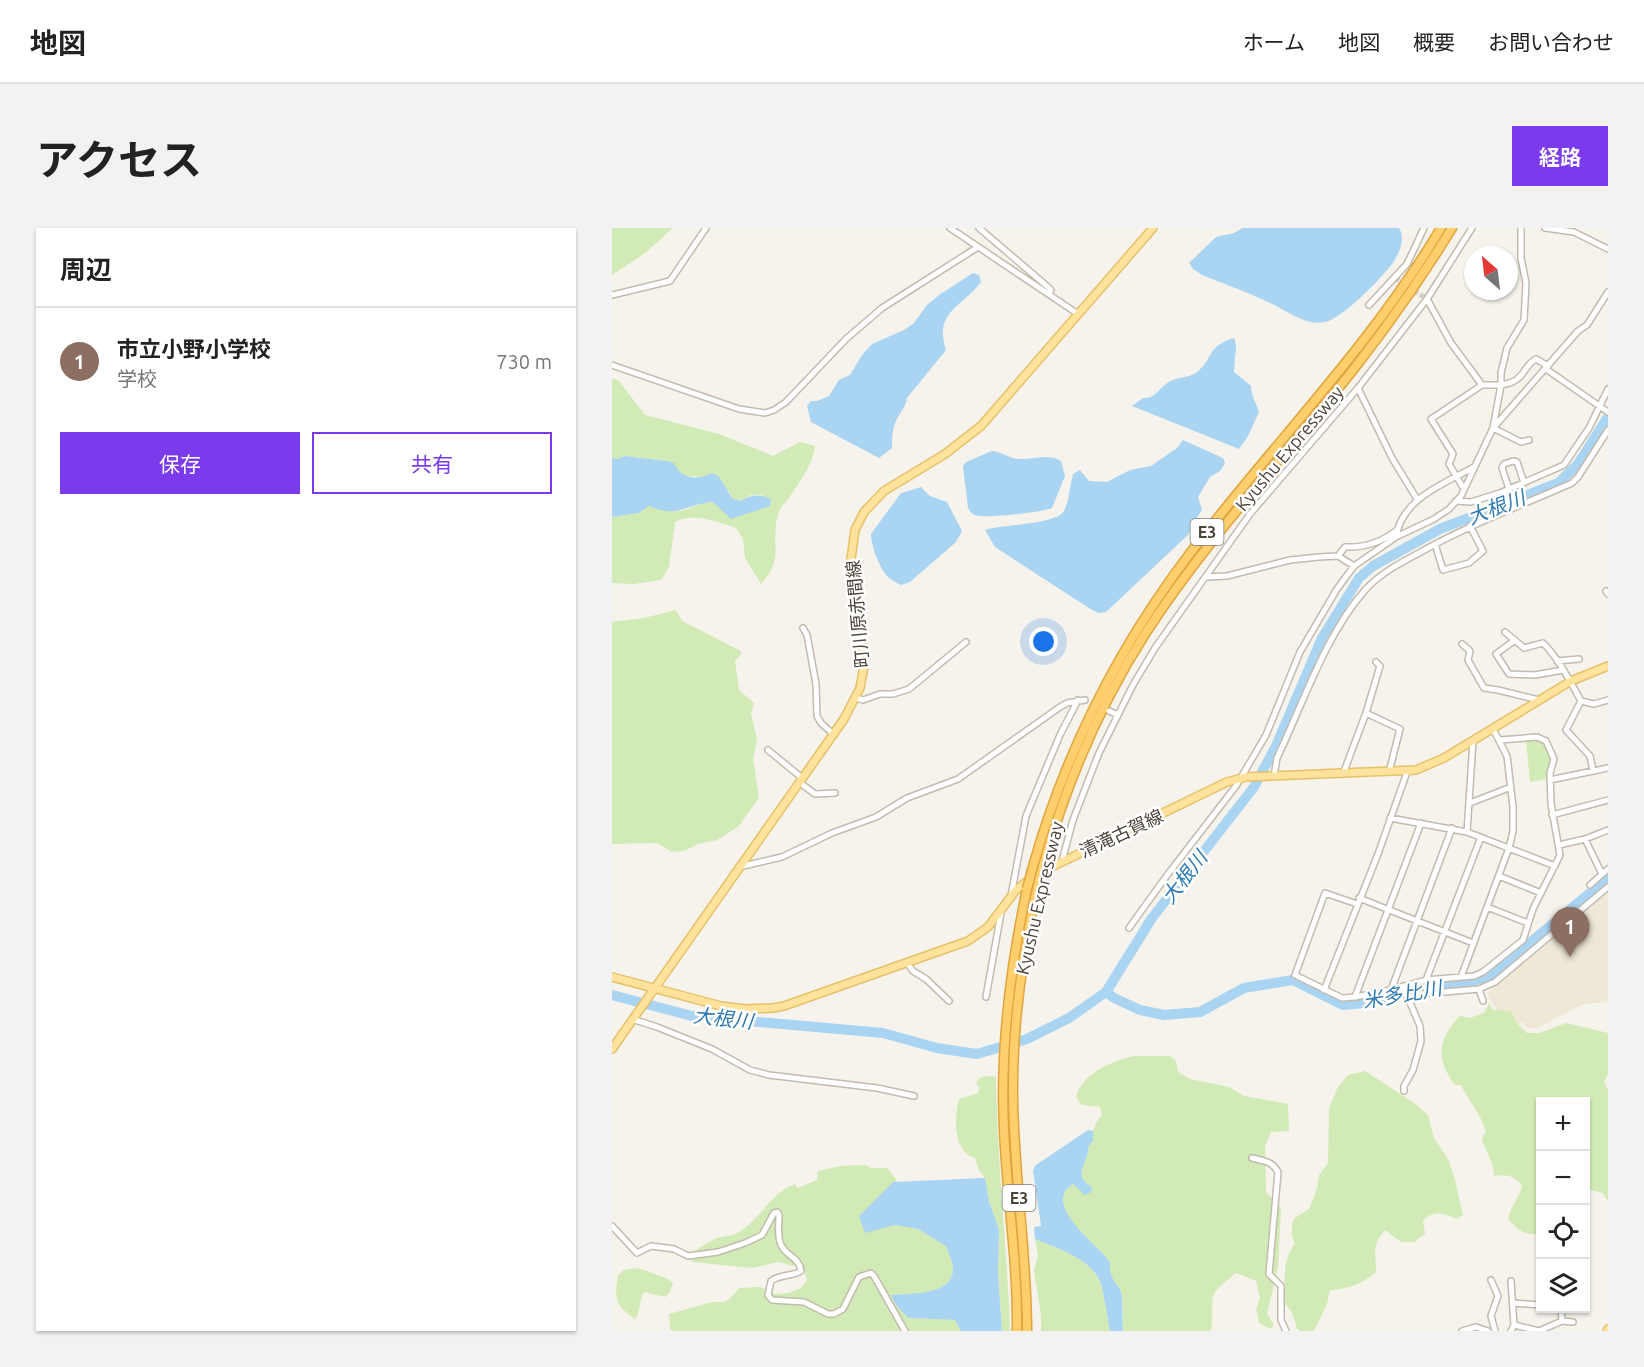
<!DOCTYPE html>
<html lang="ja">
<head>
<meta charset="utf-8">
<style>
	body { margin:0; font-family:Ubuntu,"Noto Sans JP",sans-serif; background:#f2f2f2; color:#222 }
	.controls { position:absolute; right:18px; bottom:18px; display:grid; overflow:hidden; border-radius:0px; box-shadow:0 2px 4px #0004 }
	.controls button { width:54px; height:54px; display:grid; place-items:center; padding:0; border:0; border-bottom:2px solid #e0e0e0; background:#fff; color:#222; font:30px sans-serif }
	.compass { position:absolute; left:852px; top:18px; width:54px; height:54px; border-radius:50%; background:#fff; box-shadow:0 2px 4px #0004; rotate:332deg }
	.you { position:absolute; left:432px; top:414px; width:21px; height:21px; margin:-15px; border:4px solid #fff; border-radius:50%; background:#1a73e8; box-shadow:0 0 0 9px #1a73e833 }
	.badge { display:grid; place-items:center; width:39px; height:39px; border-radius:50%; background:#7c3aed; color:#fff; font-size:20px; font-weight:700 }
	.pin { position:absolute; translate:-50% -50px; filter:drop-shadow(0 2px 3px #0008) }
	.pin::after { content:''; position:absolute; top:32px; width:21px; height:18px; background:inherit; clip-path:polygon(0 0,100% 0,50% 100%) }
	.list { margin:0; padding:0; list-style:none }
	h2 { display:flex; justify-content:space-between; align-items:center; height:78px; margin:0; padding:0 24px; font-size:26px }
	h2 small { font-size:20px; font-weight:400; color:#767676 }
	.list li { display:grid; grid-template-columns:39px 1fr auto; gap:18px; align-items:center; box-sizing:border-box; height:108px; padding:0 24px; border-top:2px solid #e0e0e0 }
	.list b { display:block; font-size:22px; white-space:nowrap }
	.list p { margin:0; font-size:20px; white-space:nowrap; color:#767676 }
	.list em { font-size:20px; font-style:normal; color:#767676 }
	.actions { display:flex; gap:12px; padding:18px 24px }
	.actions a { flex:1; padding:14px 0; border:2px solid #7c3aed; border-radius:0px; text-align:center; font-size:21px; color:#7c3aed }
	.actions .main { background:#7c3aed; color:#fff }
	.icon { flex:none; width:33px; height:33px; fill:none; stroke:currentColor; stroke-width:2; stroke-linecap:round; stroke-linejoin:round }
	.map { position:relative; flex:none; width:996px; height:1103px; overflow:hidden; border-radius:0px }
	header { display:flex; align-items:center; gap:36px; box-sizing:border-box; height:84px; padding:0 30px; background:#fff; border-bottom:2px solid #e0e0e0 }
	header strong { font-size:28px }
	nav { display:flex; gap:33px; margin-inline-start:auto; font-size:21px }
	.intro { display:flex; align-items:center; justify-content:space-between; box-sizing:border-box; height:144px; padding:0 36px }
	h1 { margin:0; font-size:42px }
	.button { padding:15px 27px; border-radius:0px; background:#7c3aed; color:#fff; font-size:21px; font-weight:700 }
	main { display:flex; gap:36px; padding:0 36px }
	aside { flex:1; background:#fff; border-radius:0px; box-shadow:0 2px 4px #0004 }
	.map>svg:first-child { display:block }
	.education { fill:#efe8d6 }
	.green { fill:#d2eab5 }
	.water { fill:#a9d4f2 }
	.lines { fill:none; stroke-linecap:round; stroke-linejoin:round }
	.river { stroke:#a9d4f2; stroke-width:10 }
	.minor-tunnel { stroke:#d4d0c8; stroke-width:5; stroke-dasharray:5 2.5; stroke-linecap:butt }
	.minor-casing { stroke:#c2bbae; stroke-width:8 }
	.major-casing { stroke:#e6c16a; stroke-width:10 }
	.highway-casing { stroke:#e0a43c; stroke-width:11 }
	.minor { stroke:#fff; stroke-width:5 }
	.major { stroke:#ffe39c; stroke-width:7 }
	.highway { stroke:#ffcf6e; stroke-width:8 }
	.highway-bridge-casing { stroke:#e0a43c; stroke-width:11; stroke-linecap:butt }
	.highway-bridge { stroke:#ffcf6e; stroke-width:8 }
	.labels { text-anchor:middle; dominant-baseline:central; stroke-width:5; stroke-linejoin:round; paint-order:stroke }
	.shield { fill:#fff; stroke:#817c74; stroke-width:1.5 }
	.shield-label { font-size:16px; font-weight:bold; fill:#4b4439 }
	.street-label { font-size:18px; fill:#4b4439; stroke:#fff }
	.water-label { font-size:20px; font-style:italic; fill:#2e7ab2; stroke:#fff }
</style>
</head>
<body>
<header>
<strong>地図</strong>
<nav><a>ホーム</a><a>地図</a><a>概要</a><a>お問い合わせ</a></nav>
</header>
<div class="intro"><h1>アクセス</h1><a class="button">経路</a></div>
<main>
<aside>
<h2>周辺<small></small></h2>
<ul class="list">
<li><span class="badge" style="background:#8d6e63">1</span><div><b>市立小野小学校</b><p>学校</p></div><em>730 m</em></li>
</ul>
<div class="actions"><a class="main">保存</a><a>共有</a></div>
</aside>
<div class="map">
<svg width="996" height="1103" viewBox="0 0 996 1103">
	<rect width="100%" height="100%" fill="#f6f3ec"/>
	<!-- education -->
	<path class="education" d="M996,663v111l-25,2 -47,25 -10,-2 -3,-5 -14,7 -22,-34 3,-5 75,-61z"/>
	<!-- green -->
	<path class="green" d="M0,0h61l-29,26 -32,21z
		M0,150l7,3 26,34 74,19 54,22 27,-14 15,4c-2,18 -14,34 -24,49 -4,6 -11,12 -13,19 -8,30 7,44 -17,70l-16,-26 -2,-19 -7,-11c-17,-6 -44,-16 -61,-6l-6,45 -8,13 -27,4 -22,-1v-66l27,-4 10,-7 33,5 22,-8 9,-1c25,20 30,11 57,4l-8,-11h-11l-10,6 -8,-2 -4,-8 -25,-14 -20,-1 -17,-15 -43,-5 -6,3 -6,-1z
		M64,382l6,11 59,30v3l-6,7 4,29 15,13 -3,11 6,26 -4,19 6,39 -21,29 -21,13 -19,4 -14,7 -12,1 -15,-9 -45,1v-222l32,-4z
		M914,512c28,-2 27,17 22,39l-18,3z
		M877,775l4,7 18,1 5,11 11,11h13l26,-10 42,10v41l-4,8 4,8v112l-5,-9 -17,-4v-87h-46v131c-14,4 -22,-3 -32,-14 2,-12 11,-20 14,-33 -6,-10 -16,-12 -28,-10 0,-13 -8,-24 -12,-37l4,-8c-7,-20 -16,-28 -25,-46h-6c-19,-25 -18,-46 5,-69l10,2 15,-6z
		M522,828h36l6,5 2,11 12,7 39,8 15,9 44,8 1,27 -18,1 -6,14 1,46 15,16 -3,59 -11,47 7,11 -3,4 -12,-6 -3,-14 4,-11 -4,-17 -20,-8c-34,27 -20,20 -25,58h-88c-1,-11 1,-23 -1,-34 -1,-14 -14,-15 -12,-35 -12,-17 -70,-57 -37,-78l19,3c-22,-12 -2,-25 -4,-40l5,-6v-10l3,-8 6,-8 -2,-8 -18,-2 -6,-8c6,-24 36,-36 58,-41z
		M753,843l52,34 11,10 6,23 14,21 6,17 9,39 -6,4c-13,-5 -23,-10 -34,2l2,13 -11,8h-13l-16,-12c-14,17 -9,22 -9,42 -14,12 -28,17 -46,18l-3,14 -13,27h-13l-4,-2 -5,-17 -8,-10c2,-23 -3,-39 11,-59l-3,-6v-14l3,-5 14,-9 8,-20 2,-14 9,-12 1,-55 9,-21 10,-12z
		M379,848l5,1c1,85 11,169 14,254h-8l-4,-58 1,-43 -10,-29 -4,-23 -6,-8 -4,-12c-3,-2 -7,-2 -9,-5 -13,-12 -11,-39 -7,-54l19,-6 1,-5 -3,-6 5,-5z
		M254,937l5,3h16l10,12 -38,36 59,13 28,16c2,7 7,17 7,24 0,27 -43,24 -61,26l4,10 12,13 47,2 6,11h-288l-3,-2 -1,-15 43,-12h12l6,-3 9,-11 21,-1 15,7 14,-1 12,-5 6,-8 -2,-7 -11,-7 -16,-4 -26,6 -60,-6 -2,-8c8,-5 16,-11 25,-15 7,-3 16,-2 22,-6 23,-12 33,-40 58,-49l3,4 19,-8 1,-9 22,-5z
		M423,1011c21,9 58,20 66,45 4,15 6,32 9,47h-69v-16l-7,-45 4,-14z
		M26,1040l28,10 7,5 -3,9 -5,5 -21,-5c-5,9 -3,19 -9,27 -20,-14 -21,-20 -17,-44l6,-5z"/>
	<!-- water -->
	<path class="water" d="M631,0h156c8,12 -2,31 -11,41 -12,14 -45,49 -63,53 -19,5 -42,-14 -59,-21 -21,-10 -42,-17 -64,-26l-9,-6 -4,-6 27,-26 18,-4z
		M361,45l6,2 2,7c-17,24 -48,29 -35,68l-39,48c-1,8 -5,12 -9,19 -6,10 -6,20 -6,31l-13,10 -68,-36 -4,-16 4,-5h6l12,-5 10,-16 11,-5 12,-20 10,-11 32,-14 10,-7 13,-18 12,-10z
		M622,110l2,7 -2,27 17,14 1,8 7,18 -11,24 -9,13 -107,-43 11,-8c11,1 15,-8 23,-14 10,-8 22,-5 31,-12 16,-13 10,-26 37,-34z
		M571,212l40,18 2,5 -5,8 -10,6 -12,20 4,13 -11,16 -2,8 -83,78 -7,1 -7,-3 -97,-63 -10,-17c17,-6 71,-5 79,-19 5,-10 6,-25 9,-37l7,-4 9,11 18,1 23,-12 21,-4 26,-18z
		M380,223c10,1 19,8 27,8 16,1 28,-6 42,2l4,15 -13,32c-8,4 -69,11 -77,7 -3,-1 -5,-4 -7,-7l-5,-42 3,-4z
		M12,228l43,5 7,2c7,17 24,17 39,10l6,4 14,22 8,2c11,-7 18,-7 30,-2l-1,7 -39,13 -18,-17c-28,2 -34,17 -64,4l-10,7 -27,4v-59l6,1z
		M309,259l9,9 17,6 15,29 -6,11 -46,40 -9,3c-4,-2 -9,-5 -13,-8 -8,-8 -17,-31 -17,-43l30,-41z
		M476,902l5,1v10l-5,6c2,15 -18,28 4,40l-1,5 -6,3 -12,-11c-33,20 25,61 37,78 -2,20 11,21 12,35 1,11 0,23 1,34h-13c-3,-15 -5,-32 -9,-47 -8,-25 -45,-36 -66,-45l-1,-12 7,-1 -8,-56 3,-5z
		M373,950l4,23 10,29 -1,43 4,58h-41l-6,-11 -47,-2 -12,-13 -5,-10c19,-2 62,1 62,-26 0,-7 -5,-17 -7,-23l-28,-17 -23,-4 -30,8 -6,-17 34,-34z"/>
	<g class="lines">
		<!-- river -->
		<path class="river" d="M494,764l8,6 26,12 24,5 36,-3 44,-24 49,-8 50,25 21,-2 53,-16 31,-4 16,1 27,-9 117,-97
			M0,767l80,21 191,17 54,15 40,6 50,-15 42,-21 37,-26 46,-74 102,-131 22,-41 46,-108 37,-60 14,-12 67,-37 118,-46 20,-19 30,-47"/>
		<!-- minor-tunnel -->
		<path class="minor-tunnel" d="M783,50l32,21"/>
		<!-- minor casing -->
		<g class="minor-casing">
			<path id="minor" d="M338,0l128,86
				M367,0l69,59 3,3 -2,4
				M933,0l29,4 34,17
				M0,67l58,-14 36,-53
				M815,71l24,44 31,42c16,0 31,2 41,-12 4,-6 7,-11 13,-14l12,7
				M757,77l38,-41 17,-36
				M0,137l127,44 26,4 9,-3 12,-8 60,-63 36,-31 96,-61
				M934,141l62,43
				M746,160l34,70 25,41
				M882,199l84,-96 9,-6 21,-33
				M881,200l28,14 8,-2
				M852,261l-15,-25 4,-10 -22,-35 51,-34
				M897,261l-7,-21 2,-4 9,-3 4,1 7,21
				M844,273l15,1 29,-9 64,-28 25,-37 19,-39
				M784,309c6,-39 48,-53 78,-70
				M823,316l8,26 26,-7 14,-12 -13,-25
				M726,328l7,-9c20,1 37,-5 52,-17
				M595,349l20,-1 63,-16 29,-3 19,-1 16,10
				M994,363l2,3
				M191,400l4,7 9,49 1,32 4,7 12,11
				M893,404l19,16 19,-5c16,16 27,38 38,58l13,3 14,-4
				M903,412l-19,14 13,20 26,1 28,-5
				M850,416l8,7 -2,9 16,28 14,2 41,10
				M945,433l22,-2
				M244,470l7,2 17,-6h13l16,-5 57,-47
				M969,473l-15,29 24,26 3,15
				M497,483l9,4
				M754,485l34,16 -11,43
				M156,522l34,28
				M731,546l23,-61 14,-47 -4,-4
				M662,548l3,-18c26,-54 49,-125 89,-169 15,-16 34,-26 53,-36 49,-28 101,-47 153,-70l6,-6 30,-47
				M938,552l58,-12
				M187,554l16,12 20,-1
				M858,575l41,-16
				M940,587l56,-15
				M778,590l77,14 88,34
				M855,604l6,-91
				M973,611l17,35
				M947,617l26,-6 23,-9
				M450,633l11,-41 26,-67 34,-68 22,-37 95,-134 108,-126 69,-89 45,-71
				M127,639l43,-10 50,-24 44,-16 31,-19 51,-19 102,-72 7,-4 18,-3
				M887,648l42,17
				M978,657l18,-16
				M399,668l15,-80 34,-81 18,-35
				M747,670l114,45
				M745,676l-32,-11 -30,82 47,23 13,-1 36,-7 35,-10 48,-4 9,-4 40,-32 10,-31 27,-54 -9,-51 -1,-31 4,-14 -8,-18 -9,-4 -37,3
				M875,679l41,16
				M517,700l39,-54 68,-88 30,-51 34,-83 37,-63 17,-23 42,-29 38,-18 15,-10 12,-13 32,-68 8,-43v-12l6,-25 17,-28 2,-37 -5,-25v-30
				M295,735l6,8 13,8 23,22
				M849,749l48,-129 4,-17v-24l-6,-51 -14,-27
				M814,752l55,-143
				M791,758l17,40 1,15 -8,29 -9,16v5
				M867,761l4,12
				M712,762l54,-136 29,-82
				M779,762l61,-162
				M374,769l15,-84
				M743,769l66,-174
				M795,771l14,-5 58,-5 16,-7 113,-95
				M20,791l25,8 55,22 38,21 19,5 108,13 37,8
				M640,930c12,3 20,3 26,14l-9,102 12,12v34l5,11
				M0,998l25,27 14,-7 23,3 14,7 30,-4 27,-9 17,-8 12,-22 3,-1 2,3c0,9 -2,22 2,30 5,11 19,13 20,26 -11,6 -21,3 -30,10l-3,14 4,5 32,2 24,12h6l9,-5 16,-32 12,-4 3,3 31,55
				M879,1052l7,16 -7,20 4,15
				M901,1075l27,2
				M949,1080l1,13
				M902,1097l25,6 23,-10 11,1
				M850,1103l14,-4 12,4
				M899,1103l3,-6 -3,-44"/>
		</g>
		<!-- major casing -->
		<g class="major-casing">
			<path id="major" d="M0,749l109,29 24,3 28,-1 11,-2 184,-65 20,-14 28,-37 19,-15 192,-93 19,-5 170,-7 28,-12 127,-77 37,-15
				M0,821l232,-330 16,-31 4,-22 -2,-31 -11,-76 4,-29 9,-18 20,-21 61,-37 36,-28 172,-198
				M995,1103l1,-2"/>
		</g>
		<!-- highway casing -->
		<g class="highway-casing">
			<path id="highway" d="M431,638c23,-82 56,-160 102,-232 53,-82 118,-154 180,-229 46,-56 89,-115 127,-177
				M420,642c33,-118 85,-221 159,-318 83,-109 180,-206 250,-324
				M405,1103c1,-67 -10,-134 -13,-201 -4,-81 6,-161 23,-241
				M415,1103c0,-78 -13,-155 -14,-233 -1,-73 9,-143 25,-214"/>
		</g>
		<!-- minor -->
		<use href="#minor" class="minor"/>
		<!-- major -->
		<use href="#major" class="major"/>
		<!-- highway -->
		<use href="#highway" class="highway"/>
		<!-- highway-bridge casing -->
		<g class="highway-bridge-casing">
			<path id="highway-bridge" d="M426,656l5,-18
				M415,661l5,-19"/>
		</g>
		<!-- highway-bridge -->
		<use href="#highway-bridge" class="highway-bridge"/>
	</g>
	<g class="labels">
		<!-- shield labels -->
		<g class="shield">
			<rect x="578.5" y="291" width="33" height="26" rx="4.5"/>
			<rect x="390.5" y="957" width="33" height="26" rx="4.5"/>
		</g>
		<g class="shield-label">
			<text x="595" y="304">E3</text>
			<text x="407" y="970">E3</text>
		</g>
		<!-- street labels -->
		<g class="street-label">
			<text transform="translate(677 220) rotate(-50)">Kyushu Expressway</text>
			<text transform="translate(245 386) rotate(-95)">町川原赤間線</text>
			<text transform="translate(509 605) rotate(-25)">清滝古賀線</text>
			<text transform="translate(427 670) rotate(-77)">Kyushu Expressway</text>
		</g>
		<!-- water labels -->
		<g class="water-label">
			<text transform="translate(884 279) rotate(-21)">大根川</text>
			<text transform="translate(572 649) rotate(-52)">大根川</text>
			<text transform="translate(790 766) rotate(-10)">米多比川</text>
			<text transform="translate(111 790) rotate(6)">大根川</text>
		</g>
	</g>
</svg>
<div class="controls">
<button>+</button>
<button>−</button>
<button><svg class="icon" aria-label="locate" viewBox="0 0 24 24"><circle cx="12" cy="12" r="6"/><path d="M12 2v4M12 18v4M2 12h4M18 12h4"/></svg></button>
<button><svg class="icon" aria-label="layers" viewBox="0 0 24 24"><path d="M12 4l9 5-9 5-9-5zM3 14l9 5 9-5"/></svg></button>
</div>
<svg class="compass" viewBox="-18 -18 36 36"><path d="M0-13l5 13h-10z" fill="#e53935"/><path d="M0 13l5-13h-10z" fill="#767676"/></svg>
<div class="you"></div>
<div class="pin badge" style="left:958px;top:729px;background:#8d6e63">1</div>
</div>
</main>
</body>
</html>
